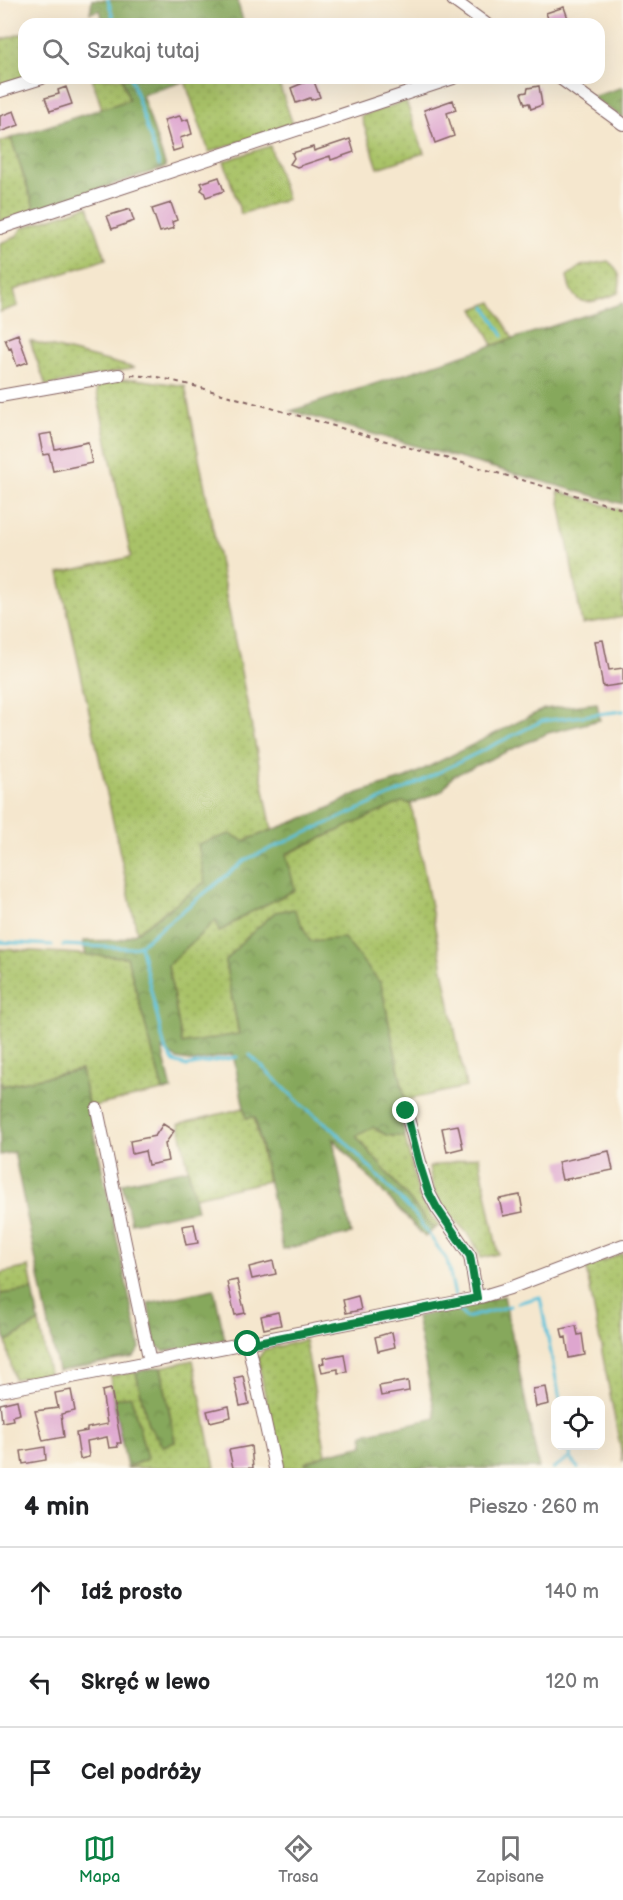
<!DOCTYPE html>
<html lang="pl">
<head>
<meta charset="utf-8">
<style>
	body { margin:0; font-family:"Balsamiq Sans",sans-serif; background:#f2f2f2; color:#202124 }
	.controls { position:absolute; right:18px; bottom:18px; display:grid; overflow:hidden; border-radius:12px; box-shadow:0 6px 24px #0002 }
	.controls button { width:54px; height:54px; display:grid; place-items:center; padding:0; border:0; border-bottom:2px solid #e0e0e0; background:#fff; color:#202124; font:30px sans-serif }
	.stop { position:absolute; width:18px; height:18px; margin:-14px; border:4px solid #0b8043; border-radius:50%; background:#fff }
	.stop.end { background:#0b8043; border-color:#fff; box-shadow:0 2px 6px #0008 }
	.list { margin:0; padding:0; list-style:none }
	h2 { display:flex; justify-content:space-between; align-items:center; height:78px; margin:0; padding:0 24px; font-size:26px }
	h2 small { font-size:20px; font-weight:400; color:#757577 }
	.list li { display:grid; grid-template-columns:39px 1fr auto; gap:18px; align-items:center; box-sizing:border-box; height:90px; padding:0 24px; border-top:2px solid #e0e0e0 }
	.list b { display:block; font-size:22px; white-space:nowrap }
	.list em { font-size:20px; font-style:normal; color:#757577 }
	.icon { flex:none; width:33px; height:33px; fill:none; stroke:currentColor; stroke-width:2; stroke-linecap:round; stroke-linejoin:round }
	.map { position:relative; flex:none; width:623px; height:1468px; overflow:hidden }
	.search { position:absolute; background:#fff; box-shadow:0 6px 24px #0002; left:18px; right:18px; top:18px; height:66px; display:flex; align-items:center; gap:15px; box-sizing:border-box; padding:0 21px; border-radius:18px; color:#757577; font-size:22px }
	.sheet { height:348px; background:#fff }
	nav { display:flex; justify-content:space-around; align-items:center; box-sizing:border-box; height:84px; border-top:2px solid #e0e0e0; background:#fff; font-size:16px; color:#757577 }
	nav a { display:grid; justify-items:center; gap:3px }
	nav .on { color:#0b8043 }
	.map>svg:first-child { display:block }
	.grass { fill:url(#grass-dots); stroke:#7a7049; stroke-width:1.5 }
	.forest { fill:url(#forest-crowns); stroke:#686444; stroke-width:1.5 }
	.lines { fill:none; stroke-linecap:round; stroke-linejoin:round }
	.stream { stroke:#5dc2db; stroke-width:3 }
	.building { fill:#dea6cf }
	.minor-casing { stroke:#866564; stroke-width:14 }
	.path { stroke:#866564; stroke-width:2; stroke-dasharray:4.5 4.5; stroke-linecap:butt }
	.minor { stroke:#fff; stroke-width:12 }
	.route { stroke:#0b8043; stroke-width:8 }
</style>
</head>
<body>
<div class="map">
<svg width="623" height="1468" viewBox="0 0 623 1468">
	<defs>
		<pattern id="grass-dots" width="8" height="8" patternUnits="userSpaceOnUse" patternTransform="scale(1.5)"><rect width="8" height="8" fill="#a9c267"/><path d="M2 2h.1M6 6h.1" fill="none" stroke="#93a65a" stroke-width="1.8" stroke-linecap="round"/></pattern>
		<pattern id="forest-crowns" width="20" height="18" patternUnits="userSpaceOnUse" patternTransform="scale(1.5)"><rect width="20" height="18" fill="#86a85c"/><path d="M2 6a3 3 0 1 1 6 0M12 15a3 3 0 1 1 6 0" fill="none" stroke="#70884c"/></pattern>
	</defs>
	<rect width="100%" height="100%" fill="#fbf7ec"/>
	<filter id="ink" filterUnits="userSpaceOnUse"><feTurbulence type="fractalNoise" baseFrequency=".0167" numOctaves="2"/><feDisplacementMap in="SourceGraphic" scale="12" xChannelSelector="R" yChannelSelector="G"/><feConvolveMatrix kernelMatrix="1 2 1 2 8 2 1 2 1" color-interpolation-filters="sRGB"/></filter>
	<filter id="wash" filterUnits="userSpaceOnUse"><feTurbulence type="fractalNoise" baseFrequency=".008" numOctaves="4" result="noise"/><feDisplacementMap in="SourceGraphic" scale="24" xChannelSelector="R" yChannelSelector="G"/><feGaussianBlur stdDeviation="1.35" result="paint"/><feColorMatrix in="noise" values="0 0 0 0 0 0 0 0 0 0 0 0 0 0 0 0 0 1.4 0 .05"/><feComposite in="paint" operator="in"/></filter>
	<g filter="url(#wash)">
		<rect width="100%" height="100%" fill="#f5e7ce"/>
		<!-- grass -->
		<path class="grass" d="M24,33v45l-24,8v-46z
			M92,78h30l7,22 -27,9z
			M195,78h82l16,47 -84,27 -24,-71z
			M406,101l18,52 -46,15 -17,-52z
			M11,138l24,72 -35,12v-80z
			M270,146l17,53 -46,15 -17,-53z
			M88,206l18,53 -92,31 4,16 -18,6v-69l16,-6 6,-9z
			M608,261c12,9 14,18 10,32 -26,10 -45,19 -51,-17l14,-10z
			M492,302l21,37 -20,6 -19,-36z
			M30,341l105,27 -89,18z
			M135,379l50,7 87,444 -28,11 -39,41 -68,50 -78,-359 72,-16 -35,-169 4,-1 -2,-6z
			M558,491l63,19 2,11v96l-41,7z
			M402,801l9,3 55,283 -61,13 -24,-116 -156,-22 14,72 -57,10 -14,-79 48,-45 3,12 28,-18 38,-59z
			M0,949l127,8 36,134 -74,16 -8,-37 -80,16z
			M244,1108l3,10 7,-2 14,65 -74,16 -15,-73z
			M373,1127l13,8 19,2 14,60 6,11 14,18 -5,3 -78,-93z
			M479,1156l19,98 -17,4c-9,-29 -33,-39 -45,-63 -4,-9 -5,-19 -7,-28z
			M623,1253v209l-37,-194z
			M29,1267l4,23 -33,4v-21z
			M39,1322l10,51 -35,6 -8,-37z
			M305,1340l21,114 -21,9 3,5h-29l-21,-109 6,-9z
			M193,1360l22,108h-88l20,-9 -16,-63 -18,3 -3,-23 26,-4 12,53 27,17 -14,-75z"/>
		<!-- forest -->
		<path class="forest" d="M92,0h145l7,24h-140l-4,-14 -10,3z
			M122,78h73l-53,17 24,72 -131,43 -24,-72 118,-38z
			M623,87v31l-31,-21z
			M623,303v201l-332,-93z
			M597,703l3,17 -52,13 -95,43 -11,15 -31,13 -9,-2 -116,52 9,36 -48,24 -28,18 -3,-12 -48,45 14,79 57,-10 -14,-72 17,-20 33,-30 19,-3 16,32 34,-3 37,46 24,116 -7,2 7,35 -19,-2 -13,-8 -17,9 78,93 -9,8 -92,-98 18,95 -68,15 -28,-132 -9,1 -13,-64 -39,8 -17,-3 -15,-10 10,41 -9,1 -36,-134 -41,-2 -3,-14 37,-1 17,-8 68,-50 -7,-38 32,-10 14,7 83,-32 31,-16 48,-15 138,-69z
			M81,1070l59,278 -6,9 -76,14 -44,-219 -14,3v-75l2,6z
			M188,1169l9,41 -66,13 -9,-40z
			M214,1289l11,51 -61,11 -9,-7 -7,-41z
			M33,1290l6,32 -33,20 -6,-26v-22z
			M504,1296l35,172h-231l-3,-5 21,-9 38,-9 -1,-11 73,-16 -20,-101z
			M161,1367l14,75 -12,4 -15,-21 -12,-53z
			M131,1396l16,63 -20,8 -14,-68z"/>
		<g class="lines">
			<!-- stream -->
			<path class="stream" d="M108,0l7,24
				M131,78l28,87
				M486,307l17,29
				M0,942l52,3
				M63,945l68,3 9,-3
				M250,1055l54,52 28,21 83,87 32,45 8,36
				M237,1057l-50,9 -13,-4 -9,-13 -25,-104 107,-86 158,-70 137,-68 81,-10
				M517,1303l23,-6 20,103
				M458,1309l8,9 44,-12
				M568,1446l4,15 6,7
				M553,1468l18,-11"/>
		</g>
		<g id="blocks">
			<!-- building -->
			<path class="building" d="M564,7l6,17h-20l-4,-11z
				M313,79l7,18 -9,3 -1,-2 -14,5 -5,-15z
				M539,86l3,19 -11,4 -2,-6 -4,1 -4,-11 6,-1 1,-4z
				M66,87l6,17 -22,7 -5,-13 14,-4 -1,-4z
				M453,100l3,10 -9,3 7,23 -19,7 -11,-33z
				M14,111l5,14 -19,7v-16z
				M180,116l2,5 6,-2 4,15 -12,4 3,10 -10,3 -9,-31z
				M350,139l4,13 -23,8 -1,-4 -33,11 -7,-3 4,-6 -2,-5 21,-6 1,4z
				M219,177l5,14 -18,6 -2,-5 -3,-2 2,-3 -2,-4z
				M171,203l6,17 -5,2 2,6 -14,4 -8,-23z
				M130,209l4,12 -22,8 -5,-13z
				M18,334l10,28 -11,4 -6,-18 -2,1 -4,-10z
				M51,433l4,16 33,-7 4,21 -39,8 -4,-17 -6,1 -4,-20z
				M603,640l6,30 14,-2v16l-20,3 -8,-46z
				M163,1124l11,7 -9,13 3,17 -20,4 -3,-14 -13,3 -2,-13 25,-5z
				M458,1125l5,23 -16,4 -5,-24z
				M609,1151l4,19 -51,10 -4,-18z
				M520,1195l3,17 -20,4 -4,-17z
				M194,1224l4,19 -12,2 -4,-19z
				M273,1261l3,13 -24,5 -3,-12z
				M237,1280l8,33 -10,2 -8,-33z
				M358,1296l3,14 -15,3 -3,-13z
				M278,1312l3,13 -17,4 -3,-13z
				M576,1326l2,9 4,-1 3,21 -16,3 -3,-21 -3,1 -2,-9z
				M392,1332l3,15 -17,4 -3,-14z
				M344,1354l3,18 -9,1v-4l-16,3 -2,-8 4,-1 -1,-5z
				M243,1376l6,28 -9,2 -6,-28z
				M408,1381l1,10 -28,5 -2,-10z
				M546,1387l3,17 -13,3 -3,-18z
				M111,1389l10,54h-4l1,4 -9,1 -2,-11 -20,4 2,16 -9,2 -4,-26 11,-2v-3l20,-4 -5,-33z
				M71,1390l4,21 -14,3 3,23 -21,4 -8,-30 23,-3 -3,-15z
				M17,1400l3,14 -8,2 1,4 -11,2 -2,-18z
				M229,1406l2,11 -21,5 -3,-11z
				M251,1446l2,22h-20l-4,-18z
				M45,1447l1,13 -23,4 -2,-13z"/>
		</g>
	</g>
	<g filter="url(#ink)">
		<use href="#blocks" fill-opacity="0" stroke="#866564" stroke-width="1.5"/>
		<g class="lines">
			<!-- minor casing -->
			<g class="minor-casing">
				<path id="minor" d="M453,0l33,24
					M560,78l63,46
					M0,91l42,-13
					M0,228l453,-150
					M0,396l119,-21
					M97,1109l53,253
					M406,1111l22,80 9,17 33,48 7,42
					M248,1344l27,124
					M0,1391l477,-93 33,-10 113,-43"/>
			</g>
			<!-- path -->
			<path class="path" d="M131,375l27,2 40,10 425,122"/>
			<!-- minor -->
			<use href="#minor" class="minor"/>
		</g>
	</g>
	<g class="lines" filter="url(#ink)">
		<!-- route -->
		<path class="route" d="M248,1344l229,-46 -7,-42 -33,-48 -9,-17 -9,-28 -13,-52"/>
	</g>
</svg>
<div class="controls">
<button><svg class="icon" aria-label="locate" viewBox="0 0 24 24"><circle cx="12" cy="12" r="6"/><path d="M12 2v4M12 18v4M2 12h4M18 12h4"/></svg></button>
</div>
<div class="stop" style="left:248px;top:1344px"></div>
<div class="stop end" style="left:406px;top:1111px"></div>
<div class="search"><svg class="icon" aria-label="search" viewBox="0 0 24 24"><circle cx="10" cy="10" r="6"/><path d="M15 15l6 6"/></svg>Szukaj tutaj</div>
</div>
<section class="sheet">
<h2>4 min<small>Pieszo · 260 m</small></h2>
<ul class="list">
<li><svg class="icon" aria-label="ahead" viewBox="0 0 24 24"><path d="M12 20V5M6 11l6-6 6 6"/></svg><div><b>Idź prosto</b></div><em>140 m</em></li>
<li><svg class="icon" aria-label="left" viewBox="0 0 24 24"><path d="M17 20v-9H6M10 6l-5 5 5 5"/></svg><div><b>Skręć w lewo</b></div><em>120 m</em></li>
<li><svg class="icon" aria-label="arrive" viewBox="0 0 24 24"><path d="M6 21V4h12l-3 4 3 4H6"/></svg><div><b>Cel podróży</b></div></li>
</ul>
</section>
<nav>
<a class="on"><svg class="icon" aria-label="map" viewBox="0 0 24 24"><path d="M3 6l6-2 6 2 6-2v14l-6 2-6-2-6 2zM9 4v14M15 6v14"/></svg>Mapa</a>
<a><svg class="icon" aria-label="directions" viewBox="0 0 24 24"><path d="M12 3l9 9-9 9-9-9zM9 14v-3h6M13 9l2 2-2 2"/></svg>Trasa</a>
<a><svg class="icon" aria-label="saved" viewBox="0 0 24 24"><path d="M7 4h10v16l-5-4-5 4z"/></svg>Zapisane</a>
</nav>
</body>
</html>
